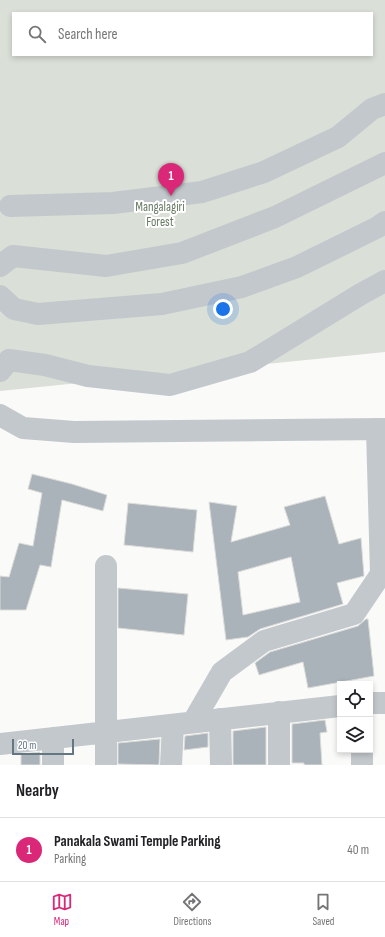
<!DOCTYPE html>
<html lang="en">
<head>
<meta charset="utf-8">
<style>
	body { margin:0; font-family:"Sofia Sans Condensed",sans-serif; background:#f6f6f6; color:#202124 }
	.controls { position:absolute; right:12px; bottom:12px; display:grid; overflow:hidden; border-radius:0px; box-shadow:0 2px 6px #0003 }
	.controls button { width:36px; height:36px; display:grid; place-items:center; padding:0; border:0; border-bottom:1px solid #e0e0e0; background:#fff; color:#202124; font:20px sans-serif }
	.scale { position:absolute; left:12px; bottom:10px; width:62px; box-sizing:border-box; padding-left:4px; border:2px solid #657683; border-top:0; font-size:11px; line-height:14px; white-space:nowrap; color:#657683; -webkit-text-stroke:3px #fff; paint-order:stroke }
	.you { position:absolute; left:223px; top:309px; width:14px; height:14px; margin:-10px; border:3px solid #fff; border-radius:50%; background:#1a73e8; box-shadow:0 0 0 6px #1a73e833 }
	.badge { display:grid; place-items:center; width:26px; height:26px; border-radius:50%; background:#db2777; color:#fff; font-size:13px; font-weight:700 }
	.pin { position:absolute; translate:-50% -33px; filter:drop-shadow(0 1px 2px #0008) }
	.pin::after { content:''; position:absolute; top:21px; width:14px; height:12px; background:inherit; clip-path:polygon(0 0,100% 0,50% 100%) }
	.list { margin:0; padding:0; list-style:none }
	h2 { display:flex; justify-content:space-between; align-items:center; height:52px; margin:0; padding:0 16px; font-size:17px }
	h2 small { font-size:13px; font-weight:400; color:#757577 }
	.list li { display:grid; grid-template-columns:26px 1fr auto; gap:12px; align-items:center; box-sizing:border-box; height:64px; padding:0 16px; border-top:1px solid #e0e0e0 }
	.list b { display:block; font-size:15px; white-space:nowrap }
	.list p { margin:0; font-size:13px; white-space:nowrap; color:#757577 }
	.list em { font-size:13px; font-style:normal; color:#757577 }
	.icon { flex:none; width:22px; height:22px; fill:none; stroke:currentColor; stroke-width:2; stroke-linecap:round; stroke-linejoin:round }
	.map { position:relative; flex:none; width:385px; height:765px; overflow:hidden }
	.search { position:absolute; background:#fff; box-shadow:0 2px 6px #0003; left:12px; right:12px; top:12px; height:44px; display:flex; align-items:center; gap:10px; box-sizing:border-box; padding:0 14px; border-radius:0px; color:#757577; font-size:15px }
	.sheet { height:116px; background:#fff }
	nav { display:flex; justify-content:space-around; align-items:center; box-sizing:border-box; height:56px; border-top:1px solid #e0e0e0; background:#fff; font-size:11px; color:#757577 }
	nav a { display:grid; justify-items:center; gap:2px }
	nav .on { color:#db2777 }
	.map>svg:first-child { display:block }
	.green { fill:#dadfd7; fill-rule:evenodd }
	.building { fill:#aab3b9; stroke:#dcdcda; fill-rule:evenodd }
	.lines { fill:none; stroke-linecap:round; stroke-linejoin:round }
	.minor { stroke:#c3c8cc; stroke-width:22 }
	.labels { text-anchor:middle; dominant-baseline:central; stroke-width:4; stroke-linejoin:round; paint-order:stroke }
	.park-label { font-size:13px; fill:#687a64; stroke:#fff }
</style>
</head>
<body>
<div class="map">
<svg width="385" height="765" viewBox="0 0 385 765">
	<rect width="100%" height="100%" fill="#fafaf8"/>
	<!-- green -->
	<path class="green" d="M0,0h385v352l-385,39zM13,13h359v42h-359z"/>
	<!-- building -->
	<path class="building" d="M32,474l40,10 35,11 -4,16 -41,-11 -11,67 -11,-2 -14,45h-26v-34l9,1 10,-34 14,3 9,-53 -14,-4z
		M325,496l14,48 22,-6 3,38 -27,7 6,21 -83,25 -12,8 -22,3 -17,-138 28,4 -6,36 59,-17 -6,-18zM291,557l9,45 -57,13 -5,-43z
		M128,503l69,7 -4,42 -69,-7z
		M118,588l70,6 -4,41 -66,-7z
		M366,619h2l6,57 -66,12 -5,-26 -44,13 -4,-12 15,-11 88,-26z
		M325,720l2,12 -7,1 2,32h-18v-2h-12v-39z
		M266,727v38h-33v-34z
		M208,733v14l-24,3 1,-14z
		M160,739l-1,26 -41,-1v-21z
		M40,752v13h-19v-11z"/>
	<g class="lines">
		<!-- minor -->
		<path class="minor" d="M10,206l103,-3 89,-11 62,-20 74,-35 34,-28 13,-5
			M0,266l13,-10 93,10 76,-13 93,-36 110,-54
			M0,296l14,13 24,5 124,-10 80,-17 55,-20 81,-40 7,-5
			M0,371l9,-11 36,5 43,11 82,9 80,-23 111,-68 24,-13
			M0,415l23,13 51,4 311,-3
			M370,703h15
			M220,719l1,46
			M193,722l29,-50 42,-31 90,-27 27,-40 -4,-145
			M0,744l340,-38
			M362,750v15
			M53,765v-27
			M106,765v-199
			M171,765l2,-40
			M279,765v-53"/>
	</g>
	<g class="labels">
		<!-- park labels -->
		<g class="park-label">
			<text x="160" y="207">Mangalagiri<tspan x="160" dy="15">Forest</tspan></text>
		</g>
	</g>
</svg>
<div class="controls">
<button><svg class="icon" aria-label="locate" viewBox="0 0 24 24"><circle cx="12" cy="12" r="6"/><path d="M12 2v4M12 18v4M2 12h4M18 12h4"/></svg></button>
<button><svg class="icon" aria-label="layers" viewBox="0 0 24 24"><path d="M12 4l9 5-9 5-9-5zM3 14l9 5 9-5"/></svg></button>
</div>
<div class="scale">20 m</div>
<div class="you"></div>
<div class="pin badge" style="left:171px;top:196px">1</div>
<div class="search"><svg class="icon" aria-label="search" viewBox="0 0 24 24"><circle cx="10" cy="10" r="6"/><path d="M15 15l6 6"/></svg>Search here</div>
</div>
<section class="sheet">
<h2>Nearby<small></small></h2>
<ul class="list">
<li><span class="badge">1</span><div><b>Panakala Swami Temple Parking</b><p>Parking</p></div><em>40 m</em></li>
</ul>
</section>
<nav>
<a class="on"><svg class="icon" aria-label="map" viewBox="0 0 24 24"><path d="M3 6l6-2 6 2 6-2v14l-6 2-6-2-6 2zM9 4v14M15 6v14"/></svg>Map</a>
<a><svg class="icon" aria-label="directions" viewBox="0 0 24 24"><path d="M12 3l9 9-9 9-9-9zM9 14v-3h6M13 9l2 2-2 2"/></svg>Directions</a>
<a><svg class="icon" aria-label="saved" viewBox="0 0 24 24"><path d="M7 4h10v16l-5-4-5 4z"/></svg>Saved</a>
</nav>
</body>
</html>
